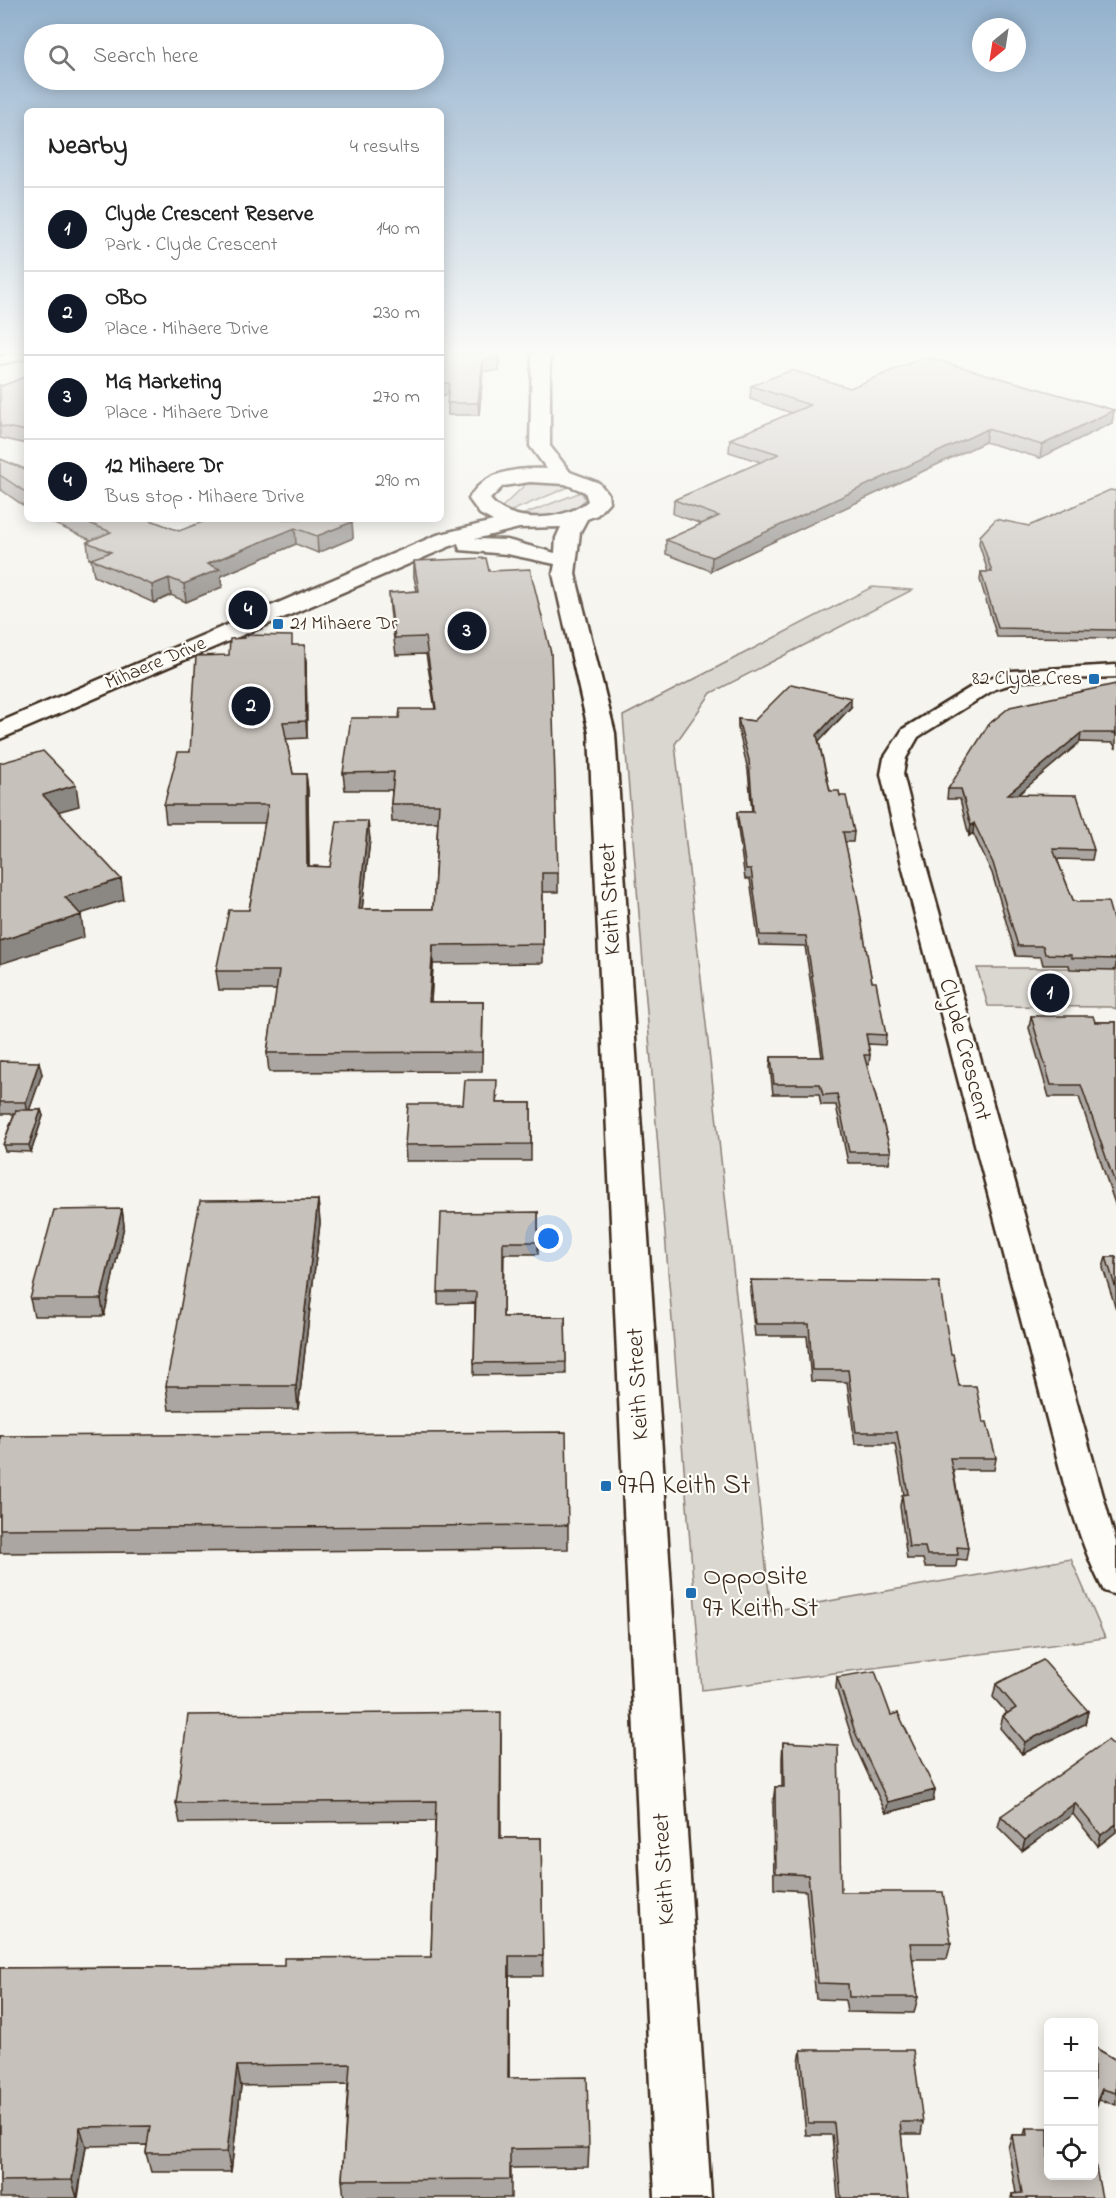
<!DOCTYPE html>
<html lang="en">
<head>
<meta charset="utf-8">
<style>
	body { margin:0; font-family:"Indie Flower",sans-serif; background:#f6f6f6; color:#222 }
	.controls { position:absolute; right:18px; bottom:18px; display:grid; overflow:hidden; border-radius:9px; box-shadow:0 3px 15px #0003 }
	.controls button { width:54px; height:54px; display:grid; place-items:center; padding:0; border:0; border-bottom:2px solid #e0e0e0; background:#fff; color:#222; font:30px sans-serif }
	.compass { position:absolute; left:972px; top:18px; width:54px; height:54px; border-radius:50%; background:#fff; box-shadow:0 3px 15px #0003; rotate:210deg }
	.you { position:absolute; left:549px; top:1239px; width:21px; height:21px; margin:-15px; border:4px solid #fff; border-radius:50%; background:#1a73e8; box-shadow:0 0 0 9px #1a73e833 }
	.badge { display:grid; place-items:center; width:39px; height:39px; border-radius:50%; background:#111827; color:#fff; font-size:20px; font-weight:700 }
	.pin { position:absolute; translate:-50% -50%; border:3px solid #fff; box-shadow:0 2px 6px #0006 }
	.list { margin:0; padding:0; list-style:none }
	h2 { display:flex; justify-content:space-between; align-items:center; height:78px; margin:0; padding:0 24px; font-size:26px }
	h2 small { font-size:20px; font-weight:400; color:#767676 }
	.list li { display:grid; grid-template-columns:39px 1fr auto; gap:18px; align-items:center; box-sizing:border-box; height:84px; padding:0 24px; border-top:2px solid #e0e0e0 }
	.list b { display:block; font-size:22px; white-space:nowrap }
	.list p { margin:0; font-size:20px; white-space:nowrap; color:#767676 }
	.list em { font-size:20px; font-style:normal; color:#767676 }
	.icon { flex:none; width:33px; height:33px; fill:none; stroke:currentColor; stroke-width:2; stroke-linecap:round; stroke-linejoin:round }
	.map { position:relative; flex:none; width:1116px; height:2198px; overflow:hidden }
	.search { position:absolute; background:#fff; box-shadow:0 3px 15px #0003; left:24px; top:24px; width:420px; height:66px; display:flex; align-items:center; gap:15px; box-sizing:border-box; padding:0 21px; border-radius:33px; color:#767676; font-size:22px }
	.panel { position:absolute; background:#fff; box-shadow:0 3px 15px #0003; left:24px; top:108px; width:420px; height:414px; border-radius:9px }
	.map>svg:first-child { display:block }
	.green { fill:#dad6d0; stroke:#8a8077; stroke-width:1.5 }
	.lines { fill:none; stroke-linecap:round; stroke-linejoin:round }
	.street-casing { stroke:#3b2a1e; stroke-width:5 }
	.secondary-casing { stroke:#3b2a1e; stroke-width:5 }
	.street { fill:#fdfcf7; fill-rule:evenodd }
	.secondary { fill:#fdfcf7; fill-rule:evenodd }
	.wall { fill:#aba6a1; stroke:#3b2a1e; stroke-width:1.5 }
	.shaded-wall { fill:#8b8783; stroke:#3b2a1e; stroke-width:1.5 }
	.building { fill:#c7c1bb; stroke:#3b2a1e; stroke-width:1.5 }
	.poi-dot { fill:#1f6fb2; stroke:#fdfcf7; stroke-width:2 }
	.labels { text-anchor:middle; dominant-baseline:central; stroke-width:4.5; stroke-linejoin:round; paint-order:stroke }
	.far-poi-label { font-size:20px; fill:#3b2a1e; stroke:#fdfcf7; text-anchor:start }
	.far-street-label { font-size:20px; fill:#3b2a1e; stroke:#fdfcf7 }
	.street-label { font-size:24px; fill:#3b2a1e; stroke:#fdfcf7 }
	.near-poi-label { font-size:28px; fill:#3b2a1e; stroke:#fdfcf7; text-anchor:start }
</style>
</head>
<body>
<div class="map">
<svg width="1116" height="2198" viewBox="0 0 1116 2198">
	<rect width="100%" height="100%" fill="#f5f4ee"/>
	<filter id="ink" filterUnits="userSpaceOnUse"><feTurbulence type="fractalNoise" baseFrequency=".0167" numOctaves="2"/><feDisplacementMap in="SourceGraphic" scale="12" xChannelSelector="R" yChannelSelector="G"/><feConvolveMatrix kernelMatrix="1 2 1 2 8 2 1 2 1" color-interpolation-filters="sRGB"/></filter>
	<g filter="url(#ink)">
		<!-- green -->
		<path class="green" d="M542,482l29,4 -62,26 -8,-4 26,-25z
			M581,492l4,7c-12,19 -42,18 -63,16z
			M872,587l40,3 -201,103 -36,51 96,867 300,-52 34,79 -403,52 -79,-974z
			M977,968h139v41l-5,-2 -123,-1z"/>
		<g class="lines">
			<!-- street casing -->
			<g class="street-casing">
				<path id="street" d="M10,354h17v4l-27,6v-7z
					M1116,665v12l-95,4 -26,8 -77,48 -12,21 -3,16 24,95 189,673v53l-12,-4c-18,-34 -29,-70 -40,-107l-161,-615 -22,-95 3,-16 19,-29 78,-48 31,-10z"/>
			</g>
			<!-- secondary casing -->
			<g class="secondary-casing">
				<path id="secondary" d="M532,354h18v92l20,26 29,11 9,11 1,8 -12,13 -10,4 -7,13 -5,42 40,159 96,1465h-56l-66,-1465 -36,-159 2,-10 -48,-10 -47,-4 -2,-7 -5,2 -453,194v-17l437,-187 56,-14 -13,-7 -11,-15c14,-28 49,-31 78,-30l-17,-23zM530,482l35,2 20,8 3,9c-23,20 -78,24 -98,-2l13,-13zM561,527l-5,11 -1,15 -48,-13 -32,-1 44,-11z"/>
			</g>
			<!-- street -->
			<use href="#street" class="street"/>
			<!-- secondary -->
			<use href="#secondary" class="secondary"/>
		</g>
		<!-- wall -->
		<path class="wall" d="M441,354h59l-1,17h-16l-4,44h-31v-20h-7z
			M27,376v68l-27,-6v-53l2,1z
			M751,386l99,2 264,22 -2,13 -72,35 -55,-16 -274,129 -45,-17v-14l36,-16 -29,-10 1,-14 87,-38 -32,-10 1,-13 62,-26 -42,-14z
			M0,459l27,11v38l-27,-19z
			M1116,491v147l-119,-1 -17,-57 1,-8h7l-9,-28 1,-8 49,-10z
			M43,519h105l31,12 173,-9 1,16 -35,15 -22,-9 -75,32 1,11 -36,15 -15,-7 -17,8 -60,-27 -3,-17h-2l-2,-17 4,-2z
			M414,561l144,312v19h-15v71l-110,1 -2,38h52l-1,69 -213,1 -2,-19 10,-63h-58l-3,-19 33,-61 16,-87h-99l-2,-18 26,-53 39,-97 64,-10 13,16 1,77 -21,1 7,35h13l2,17 1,75 21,1 40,-28 -8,70h71l5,-87h-46l-1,-18 1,-14h-47l-2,-17 56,-55 36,-9 -9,-55 -30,1 -6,-46 -1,-16 28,-2 -3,-14z
			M1116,684v65l-3,-6 -33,-1 -62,52 76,56 -2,10 -35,-1 16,41 43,30v35l-1,5 -45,-1 -1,-4h-26l-2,-8 -25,-1 -24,-83 -19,-40 -4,3 -9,-37h-13l1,-10z
			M851,707l-32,35 11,49 10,5 14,36 -1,10h-8l27,140 14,53 -1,10 -17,-1 2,11 -1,10h-2l24,87 -2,11h-41l-12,-58h-15l-2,-11h-46l-3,-27 1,-10h51l-17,-111 -46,-1 -9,-66h-5l-8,-57v-10h15l-4,-42 -10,-42v-9l16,2z
			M1031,1016l64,6h21v185l-37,-110h-30l-20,-69z
			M0,1061l42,13 -13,36h12l2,6 -12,36 -26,-1 -2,-6 11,-31h-14z
			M498,1097l-1,6h34v58h-125l-1,-16 58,-41z
			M318,1200l2,23 -22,186 -129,1 -3,-24z
			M122,1209l2,17 -20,90h-70l-4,-17z
			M538,1212v42h-34l-1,63h62l1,57 -92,1 1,-72 -37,1v-12z
			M1106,1257h10v52l-13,-41z
			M751,1280l200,74 8,32 24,36 13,36 -2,12h-41l15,78 -2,12 -9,-1 -1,8h-31l-2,-8h-16l-7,-53 2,-11h2l-9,-51h-40l-8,-62 -36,-1 -4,-45h-52l-5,-45z
			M0,1436l568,89v24l-568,4z
			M837,1677l96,124 -47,12 -32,-69 -18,-56z
			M996,1684l92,27 -3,13 -63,30 -22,-26 3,-12 4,-3 -14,-16z
			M501,1733v105h40l2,138h-34v102l80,70 -1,19 -77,1v30h-167l-2,-18 6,-96 -107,2 -10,86h-80l-5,-19 1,-8 -61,1 -8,52h-78v-230l284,-2 147,-9 4,-136 -255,2 -4,-20z
			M783,1742l58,150 110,51 -4,16h-35l6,38 -4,16 -67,-1 -2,-12 -29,-1 -10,-108 -32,-2 -1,-86 2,-16h7v-29z
			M1116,1747v85l-18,14 -25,-32 -51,37 -24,-24 3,-11z
			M1094,2047l22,13v45l-17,-5 -5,11z
			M801,2050l122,72 -2,12h-20l7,64h-70l-6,-63h-26l-7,-72z
			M1026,2128l76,70h-91l1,-4 4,-1 -8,-45 4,-13h12z"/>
		<!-- shaded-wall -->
		<path class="shaded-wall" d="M499,354h1l-1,17 -1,-12z
			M483,359v12l-4,44 -1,-12z
			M1114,410l-2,13 -72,35 2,-13z
			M987,429l-2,13 -274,129 1,-14z
			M352,522l1,16 -35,15 -1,-17z
			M295,528l1,16 -75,32 1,11 -36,15 -2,-18 23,-20z
			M169,578l2,17 -17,8 -2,-18z
			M305,645l1,16 1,77 -1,-17z
			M851,698v9l-35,37 1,-9z
			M1081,733l-1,9 -73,62 1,-10z
			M306,774l2,17 1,93 -2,-18z
			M76,785l3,21 -33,9 -3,-20z
			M368,821l2,18 -10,89 -1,-19z
			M974,823l-1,10 -4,3 2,-10z
			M121,879l3,21 -56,18 -3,-21z
			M81,915l3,22 -84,27v-23z
			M433,945v19l-3,58 -1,-20z
			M39,1062l3,12 -14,40 -2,-12z
			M41,1110l2,6 -12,36 -2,-7z
			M318,1200l2,23 -22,186 -2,-23z
			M122,1209l2,17 -20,90 -3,-17z
			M1088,1711l-3,13 -63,30 3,-12z
			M935,1790l-2,11 -47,12 2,-11z
			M1075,1803l-2,11 -51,37 3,-11z
			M1116,1824v8l-18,14 3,-11z
			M509,1956v141l-1,-19z
			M237,2066l4,20 -10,86 -4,-20z
			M1102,2089l-3,11 -5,11 2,-8z
			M80,2127l6,19 -9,52 -5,-18z"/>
		<!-- building -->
		<path class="building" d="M441,354h58l-1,5h-15l-5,44h-31l2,-20h-8z
			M925,357l189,53 -72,35 -55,-16 -275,128 -46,-17 53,-24 -45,-16 105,-46 -49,-15 80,-34 -59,-19 41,-16 58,18z
			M27,376v55l-27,-5v-41l2,1z
			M0,459l27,11v23l-27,-18z
			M1110,490l6,1v139l-118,-2 -17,-56h11l-12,-36 16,-17 33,7z
			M79,519h69l31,12 31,-12h135l7,3 -35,14 -22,-8 -88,36 13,5 -36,15 -15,-6 -17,7 -61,-26 20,-7 -24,-10 24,-10z
			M486,558l3,13 41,-2 21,84 7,220h-16l1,71 -110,1 -4,57h54l-1,50 -215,1 12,-82h-63l13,-61h20l19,-105h-104l14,-53h12l6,-96 33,-1 1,-16 15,-1v-3l47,1v9h13l1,76 -23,1 10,52h13l1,92 23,1 7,-46h31l-9,88h74l6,-105h-48l3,-32 -51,1 8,-55h48l1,-9h36l-11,-72 -30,1 -6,-45 30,-2 -5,-30z
			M791,684l60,14 -34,37 13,56h9l1,5h6l8,36h-11l14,64 15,86h4l10,53 -20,-1 4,21h-6l27,97h-42l-12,-58 -14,1 -3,-11h-46l-3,-27h53l-18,-121 -46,-1 -9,-66h-5l-9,-57h16l-4,-52 -11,-41 16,2z
			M1116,684v52l-1,-3h-34l-73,61 69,1 17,55 -41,-1 20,51 4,2h31l8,28v20h-1l1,9 -44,-1 -1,-3 -26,-1 -2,-8h-25l-25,-83 -19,-40 -3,3 -10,-37h-13l41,-65 21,-17z
			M43,751l33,34 -33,10 78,84 -56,18 16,18 -81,26v-178z
			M1031,1016h62l2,6h21v164l-35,-101h-30z
			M0,1061l39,1 -13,40h-26z
			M465,1080h32l-1,23h35v41l-126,1 3,-41h55z
			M16,1110h25l-12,35h-26z
			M318,1200l-22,186h-130l34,-185z
			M122,1209l-21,90h-71l24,-89z
			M538,1212v30h-35v75h62l1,45 -92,1 2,-71h-38l3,-79z
			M1106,1257h10v32z
			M751,1280l188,2 12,72h2l6,32h17l7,36h4l9,36h-46l18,90 -11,-1 1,8h-31l-2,-8h-16l-7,-52 6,-1 -11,-62h-41l-8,-62h-36l-3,-46h-53z
			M566,1432l2,93 -568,4v-93z
			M1043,1660l45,51 -63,31 -22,-26 13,-8 -20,-24z
			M875,1671l16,44 7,-2 37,77 -47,12 -33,-70 -18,-55z
			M501,1712l-1,126h41l2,118h-34l-1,122 79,-1 2,71 -79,1v30l-168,1 8,-116 -113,2 -10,86 -81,1 4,-27 -70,1 -8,53 -72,1v-213l284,-2v-8l147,-1 5,-156 -260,2 12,-88z
			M1108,1740l8,7v77l-15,11 -26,-32 -50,37 -24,-24z
			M783,1742l55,3 3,147h102l8,51h-41l8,54h-69l-1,-13 -30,-1 -10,-108 -32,-2 -1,-86h9z
			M1094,2047l22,13v33l-14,-4 -6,14 -2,-2z
			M801,2050h112l10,72h-23l8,76h-67l-7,-75h-26z
			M1026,2128h22v47h46v-17l8,40h-89l-1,-4 10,-1 -10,-58h15z"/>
	</g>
	<!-- sky -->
	<linearGradient id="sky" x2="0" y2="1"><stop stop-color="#93b1cd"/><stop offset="0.53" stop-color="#fafaf7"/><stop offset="1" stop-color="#fafaf7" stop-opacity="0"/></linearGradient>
	<rect width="1116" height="662" fill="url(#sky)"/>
	<!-- markers -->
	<g class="poi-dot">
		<rect x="272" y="618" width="12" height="12" rx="3"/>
		<rect x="1088" y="673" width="12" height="12" rx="3"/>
		<rect x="600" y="1480" width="12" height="12" rx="3"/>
		<rect x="685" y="1587" width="12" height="12" rx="3"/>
	</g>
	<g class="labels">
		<!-- far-poi labels -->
		<g class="far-poi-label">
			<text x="290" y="624">21 Mihaere Dr</text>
			<text x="1082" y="679" text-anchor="end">82 Clyde Cres</text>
		</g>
		<!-- far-street labels -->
		<g class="far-street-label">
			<text transform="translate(156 664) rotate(-23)">Mihaere Drive</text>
		</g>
		<!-- street labels -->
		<g class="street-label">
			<text transform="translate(611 899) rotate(-93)">Keith Street</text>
			<text transform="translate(964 1050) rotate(75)">Clyde Crescent</text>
			<text transform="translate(639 1384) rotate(-93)">Keith Street</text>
			<text transform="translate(665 1869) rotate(-93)">Keith Street</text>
		</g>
		<!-- near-poi labels -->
		<g class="near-poi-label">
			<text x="618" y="1486">97A Keith St</text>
			<text x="703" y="1577">Opposite<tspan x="703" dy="32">97 Keith St</tspan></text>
		</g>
	</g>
</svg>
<div class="controls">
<button>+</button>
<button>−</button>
<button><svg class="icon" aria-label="locate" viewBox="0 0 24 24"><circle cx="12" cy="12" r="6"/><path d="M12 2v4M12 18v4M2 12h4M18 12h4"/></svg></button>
</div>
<svg class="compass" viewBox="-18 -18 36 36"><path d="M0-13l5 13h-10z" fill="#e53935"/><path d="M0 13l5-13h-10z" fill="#767676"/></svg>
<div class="you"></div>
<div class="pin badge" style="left:1050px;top:993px">1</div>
<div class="pin badge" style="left:251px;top:706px">2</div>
<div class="pin badge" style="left:467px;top:631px">3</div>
<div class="pin badge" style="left:248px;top:610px">4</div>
<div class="search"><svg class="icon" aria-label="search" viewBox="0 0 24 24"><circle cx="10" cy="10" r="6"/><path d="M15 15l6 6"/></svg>Search here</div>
<section class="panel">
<h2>Nearby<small>4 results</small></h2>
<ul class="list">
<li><span class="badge">1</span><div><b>Clyde Crescent Reserve</b><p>Park · Clyde Crescent</p></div><em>140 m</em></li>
<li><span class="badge">2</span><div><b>OBO</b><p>Place · Mihaere Drive</p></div><em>230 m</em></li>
<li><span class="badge">3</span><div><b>MG Marketing</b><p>Place · Mihaere Drive</p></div><em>270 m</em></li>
<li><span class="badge">4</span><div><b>12 Mihaere Dr</b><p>Bus stop · Mihaere Drive</p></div><em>290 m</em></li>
</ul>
</section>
</div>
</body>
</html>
